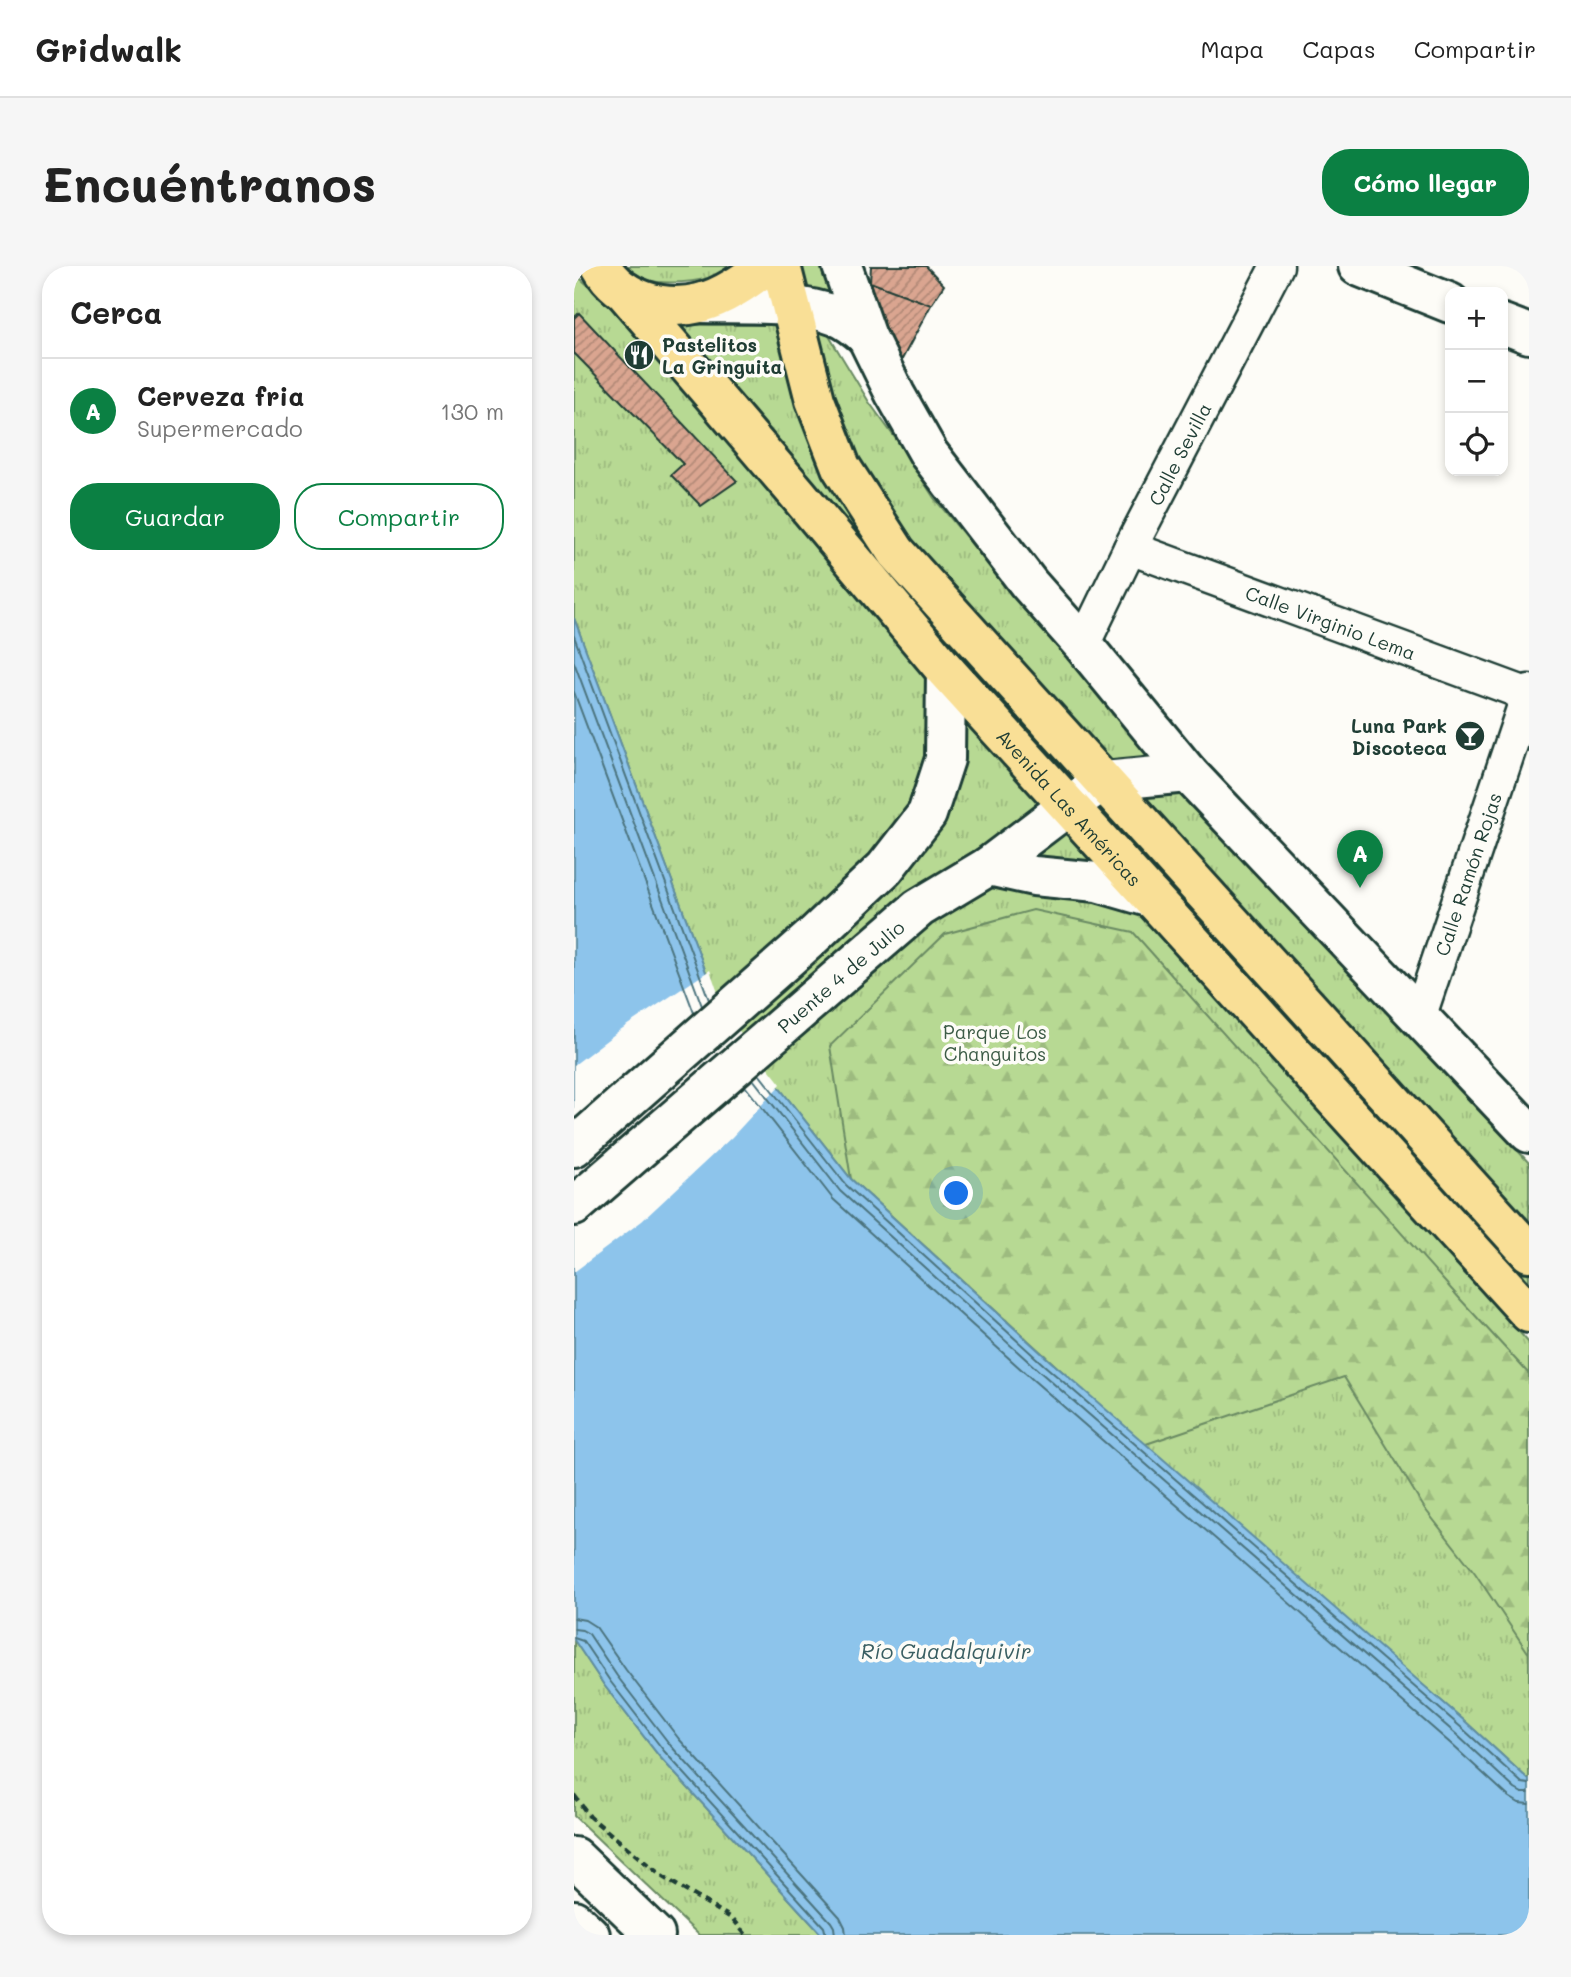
<!DOCTYPE html>
<html lang="es">
<head>
<meta charset="utf-8">
<style>
	body { margin:0; font-family:Mali,sans-serif; background:#f6f6f6; color:#222 }
	.controls { position:absolute; right:21px; top:21px; display:grid; overflow:hidden; border-radius:14px; box-shadow:0 4px 10px #0003 }
	.controls button { width:63px; height:63px; display:grid; place-items:center; padding:0; border:0; border-bottom:2px solid #e0e0e0; background:#fff; color:#222; font:35px sans-serif }
	.you { position:absolute; left:383px; top:928px; width:24px; height:24px; margin:-18px; border:5px solid #fff; border-radius:50%; background:#1a73e8; box-shadow:0 0 0 10px #1a73e833 }
	.badge { display:grid; place-items:center; width:46px; height:46px; border-radius:50%; background:#0b8043; color:#fff; font-size:23px; font-weight:700 }
	.pin { position:absolute; translate:-50% -58px; filter:drop-shadow(0 2px 4px #0008) }
	.pin::after { content:''; position:absolute; top:37px; width:24px; height:21px; background:inherit; clip-path:polygon(0 0,100% 0,50% 100%) }
	.list { margin:0; padding:0; list-style:none }
	h2 { display:flex; justify-content:space-between; align-items:center; height:91px; margin:0; padding:0 28px; font-size:30px }
	h2 small { font-size:23px; font-weight:400; color:#767676 }
	.list li { display:grid; grid-template-columns:46px 1fr auto; gap:21px; align-items:center; box-sizing:border-box; height:105px; padding:0 28px; border-top:2px solid #e0e0e0 }
	.list b { display:block; font-size:26px; white-space:nowrap }
	.list p { margin:0; font-size:23px; white-space:nowrap; color:#767676 }
	.list em { font-size:23px; font-style:normal; color:#767676 }
	.actions { display:flex; gap:14px; padding:21px 28px }
	.actions a { flex:1; padding:16px 0; border:2px solid #0b8043; border-radius:28px; text-align:center; font-size:24px; color:#0b8043 }
	.actions .main { background:#0b8043; color:#fff }
	.icon { flex:none; width:38px; height:38px; fill:none; stroke:currentColor; stroke-width:2; stroke-linecap:round; stroke-linejoin:round }
	.map { position:relative; flex:none; width:955px; height:1669px; overflow:hidden; border-radius:28px }
	header { display:flex; align-items:center; gap:42px; box-sizing:border-box; height:98px; padding:0 35px; background:#fff; border-bottom:2px solid #e0e0e0 }
	header strong { font-size:33px }
	nav { display:flex; gap:38px; margin-inline-start:auto; font-size:24px }
	.intro { display:flex; align-items:center; justify-content:space-between; box-sizing:border-box; height:168px; padding:0 42px }
	h1 { margin:0; font-size:49px }
	.button { padding:18px 32px; border-radius:28px; background:#0b8043; color:#fff; font-size:24px; font-weight:700 }
	main { display:flex; gap:42px; padding:0 42px }
	aside { flex:1; background:#fff; border-radius:28px; box-shadow:0 4px 10px #0003 }
	.map>svg:first-child { display:block }
	.grass { fill:url(#grass-tufts); stroke:#6b8b64; stroke-width:2 }
	.forest { fill:url(#forest-firs); stroke:#6b8b64; stroke-width:2 }
	.water { fill:#8dc4eb; stroke:#618ea2; stroke-width:2 }
	.pier { fill:#fdfcf7 }
	.lines { fill:none; stroke-linecap:round; stroke-linejoin:round }
	.shore { stroke:#4b737d; stroke-width:2 }
	.building { fill:url(#building-hatch); stroke:#1f3d34; stroke-width:2 }
	.street-casing { stroke:#1f3d34; stroke-width:37 }
	.secondary-casing { stroke:#1f3d34; stroke-width:44 }
	.primary-casing { stroke:#1f3d34; stroke-width:44 }
	.path { stroke:#1f3d34; stroke-width:4.5; stroke-dasharray:7 5; stroke-linecap:butt }
	.street { stroke:#fdfcf7; stroke-width:32 }
	.secondary { stroke:#fdfcf7; stroke-width:38 }
	.primary { stroke:#f9df96; stroke-width:38 }
	.labels { text-anchor:middle; dominant-baseline:central; stroke-width:7; stroke-linejoin:round; paint-order:stroke }
	.poi-label { font-size:19px; font-weight:bold; fill:#1f3d34; stroke:#fdfcf7; text-anchor:start }
	.street-label { font-size:19px; fill:#1f3d34; stroke:#fdfcf7 }
	.park-label { font-size:19px; fill:#3d5c47; stroke:#fdfcf7 }
	.water-label { font-size:21px; font-style:italic; fill:#3a5f62; stroke:#fdfcf7 }
</style>
</head>
<body>
<header>
<strong>Gridwalk</strong>
<nav><a>Mapa</a><a>Capas</a><a>Compartir</a></nav>
</header>
<div class="intro"><h1>Encuéntranos</h1><a class="button">Cómo llegar</a></div>
<main>
<aside>
<h2>Cerca<small></small></h2>
<ul class="list">
<li><span class="badge">A</span><div><b>Cerveza fria</b><p>Supermercado</p></div><em>130 m</em></li>
</ul>
<div class="actions"><a class="main">Guardar</a><a>Compartir</a></div>
</aside>
<div class="map">
<svg width="955" height="1669" viewBox="0 0 955 1669">
	<defs>
		<pattern id="grass-tufts" width="24" height="20" patternUnits="userSpaceOnUse" patternTransform="scale(1.75)"><rect width="24" height="20" fill="#b7d993"/><path d="M3 7l-1-3M5 7V3M7 7l1-3M15 17l-1-3M17 17v-4M19 17l1-3" fill="none" stroke="#9dbb7f"/></pattern>
		<pattern id="forest-firs" width="22" height="20" patternUnits="userSpaceOnUse" patternTransform="scale(1.75)"><rect width="22" height="20" fill="#b7d993"/><path d="M5 1l3.5 6h-7zM16 11l3.5 6h-7z" fill="#9dbb7f"/></pattern>
		<pattern id="building-hatch" width="6" height="6" patternUnits="userSpaceOnUse" patternTransform="scale(1.75)"><rect width="6" height="6" fill="#daa590"/><path d="M-1 1l2-2M0 6l6-6M5 7l2-2" fill="none" stroke="#b08876"/></pattern>
	</defs>
	<rect width="100%" height="100%" fill="#fdfcf7"/>
	<filter id="ink" filterUnits="userSpaceOnUse"><feTurbulence type="fractalNoise" baseFrequency=".0143" numOctaves="2"/><feDisplacementMap in="SourceGraphic" scale="14" xChannelSelector="R" yChannelSelector="G"/><feConvolveMatrix kernelMatrix="1 2 1 2 8 2 1 2 1" color-interpolation-filters="sRGB"/></filter>
	<g filter="url(#ink)">
		<!-- grass -->
		<path class="grass" d="M50,0h105c-5,3 -9,8 -14,10 -15,6 -52,9 -67,4 -8,-2 -17,-8 -24,-14z
			M230,0h19l13,39 -30,-11 -8,-22z
			M0,7l34,30 153,168 401,461 367,411v437l-62,-57 -324,-278 -292,-266 -129,-164 -148,-397z
			M105,59h100l43,140 188,240 519,567v27l-704,-785z
			M249,60l46,76 29,40 36,56 90,110 505,555v72l-615,-690 -43,-64 -35,-67 -22,-77z
			M0,1374l30,45 55,71 163,179h-123l-125,-119z"/>
		<!-- forest -->
		<path class="forest" d="M459,644l100,22 328,368 68,74v280l-54,-81 -50,-64 -81,-132 -201,68 -292,-266 -21,-133 115,-112z"/>
		<!-- water -->
		<path class="water" d="M0,352l148,397 129,164 198,181 418,363 62,57v155h-707l-163,-179 -55,-71 -30,-45z"/>
		<!-- pier -->
		<path class="pier" d="M136,704l15,43 56,71 -49,53 -90,84 -68,51v-207l46,-35z"/>
		<g class="lines">
			<!-- shore -->
			<path class="shore" d="M0,370l135,364
				M0,396l128,344
				M0,426l120,321
				M185,808l87,111 198,180 419,364 59,54 7,1
				M179,813l87,112 199,180 418,364 58,54 7,4h7
				M171,820l88,113 199,180 418,364 59,54 10,6 10,1
				M0,1352l11,2 11,7 30,43 53,69 161,178 5,10 1,8
				M0,1363l8,1 7,4 28,42 54,70 160,176 3,5 1,8
				M0,1372l9,3 27,40 54,70 160,176 2,8"/>
		</g>
		<!-- building -->
		<path class="building" d="M297,0h55l18,19 -13,20 -61,-23z
			M296,16l61,23 -32,60 -16,-36z
			M5,47l158,168 -36,25 -30,-31 12,-11 -109,-111v-35z"/>
		<g class="lines">
			<!-- street casing -->
			<g class="street-casing">
				<g id="street">
					<path id="s1" d="M556,282l399,147"/>
					<path id="s2" d="M509,379l47,-97 147,-282"/>
					<path id="s3" d="M845,752l110,-327"/>
				</g>
			</g>
			<!-- secondary casing -->
			<g class="secondary-casing">
				<g id="secondary">
					<path d="M268,0l25,71 28,57 34,60 100,130 54,61 105,128 341,360"/>
					<path d="M784,0l92,37"/>
					<path d="M127,37c42,1 95,-3 135,13 11,4 22,13 31,21"/>
					<path d="M929,58l26,10"/>
					<path d="M415,600l79,-60 36,-25 84,-8"/>
					<path d="M0,881l236,-208 75,-71 42,-54 18,-55 1,-88"/>
					<path id="s4" d="M0,940l345,-298 70,-42 45,10 63,6 55,16"/>
					<path d="M0,1591l81,78"/>
					<path d="M0,1654l16,15"/>
				</g>
			</g>
			<!-- primary casing -->
			<g class="primary-casing">
				<g id="primary">
					<path d="M27,0c19,34 63,46 99,37 24,-6 47,-23 66,-37"/>
					<path d="M207,0l34,134 26,67 55,85 633,700"/>
					<path id="s5" d="M50,25l172,201 150,179 583,642"/>
				</g>
			</g>
			<!-- path -->
			<path class="path" d="M0,1529l16,22 73,60 70,42 13,16"/>
			<!-- street -->
			<use href="#street" class="street"/>
			<!-- secondary -->
			<use href="#secondary" class="secondary"/>
			<!-- primary -->
			<use href="#primary" class="primary"/>
		</g>
	</g>
	<!-- icons -->
	<defs>
		<g id="restaurant-disc" transform="scale(1.575)"><circle r="9.5" fill="#1f3d34" stroke="#fdfcf7"/><path d="M-5-6h1v4h1v-4h1v4h1v-4h1v5L-1.5 .5V6h-2V.5L-5-1ZM5-6V6H3V1.5H1.5Q1.5-4 5-6Z" fill="#fff"/></g>
		<g id="bar-disc" transform="scale(1.575)"><circle r="9.5" fill="#1f3d34" stroke="#fdfcf7"/><path d="M-6-5H6L.8 .8V4.5H3.5V6h-7V4.5H-.8V.8Z" fill="#fff"/></g>
	</defs>
	<g fill-rule="evenodd">
		<use href="#restaurant-disc" x="65" y="89"/>
		<use href="#bar-disc" x="896" y="470"/>
	</g>
	<g class="labels">
		<!-- poi labels -->
		<g class="poi-label">
			<text x="88" y="78">Pastelitos<tspan x="88" dy="22">La Gringuita</tspan></text>
			<text x="873" y="459" text-anchor="end">Luna Park<tspan x="873" dy="22">Discoteca</tspan></text>
		</g>
		<!-- street labels -->
		<g class="street-label">
			<text stroke="none"><textPath href="#s2" startOffset="214">Calle Sevilla</textPath></text>
			<text stroke="none"><textPath href="#s1" startOffset="214">Calle Virginio Lema</textPath></text>
			<text stroke="none"><textPath href="#s5" startOffset="682">Avenida Las Américas</textPath></text>
			<text stroke="none"><textPath href="#s3" startOffset="152">Calle Ramón Rojas</textPath></text>
			<text stroke="none"><textPath href="#s4" startOffset="352">Puente 4 de Julio</textPath></text>
		</g>
		<!-- park labels -->
		<g class="park-label">
			<text x="421" y="765">Parque Los<tspan x="421" dy="22">Changuitos</tspan></text>
		</g>
		<!-- water labels -->
		<g class="water-label">
			<text x="372" y="1384">Río Guadalquivir</text>
		</g>
	</g>
</svg>
<div class="controls">
<button>+</button>
<button>−</button>
<button><svg class="icon" aria-label="locate" viewBox="0 0 24 24"><circle cx="12" cy="12" r="6"/><path d="M12 2v4M12 18v4M2 12h4M18 12h4"/></svg></button>
</div>
<div class="you"></div>
<div class="pin badge" style="left:786px;top:622px">A</div>
</div>
</main>
</body>
</html>
